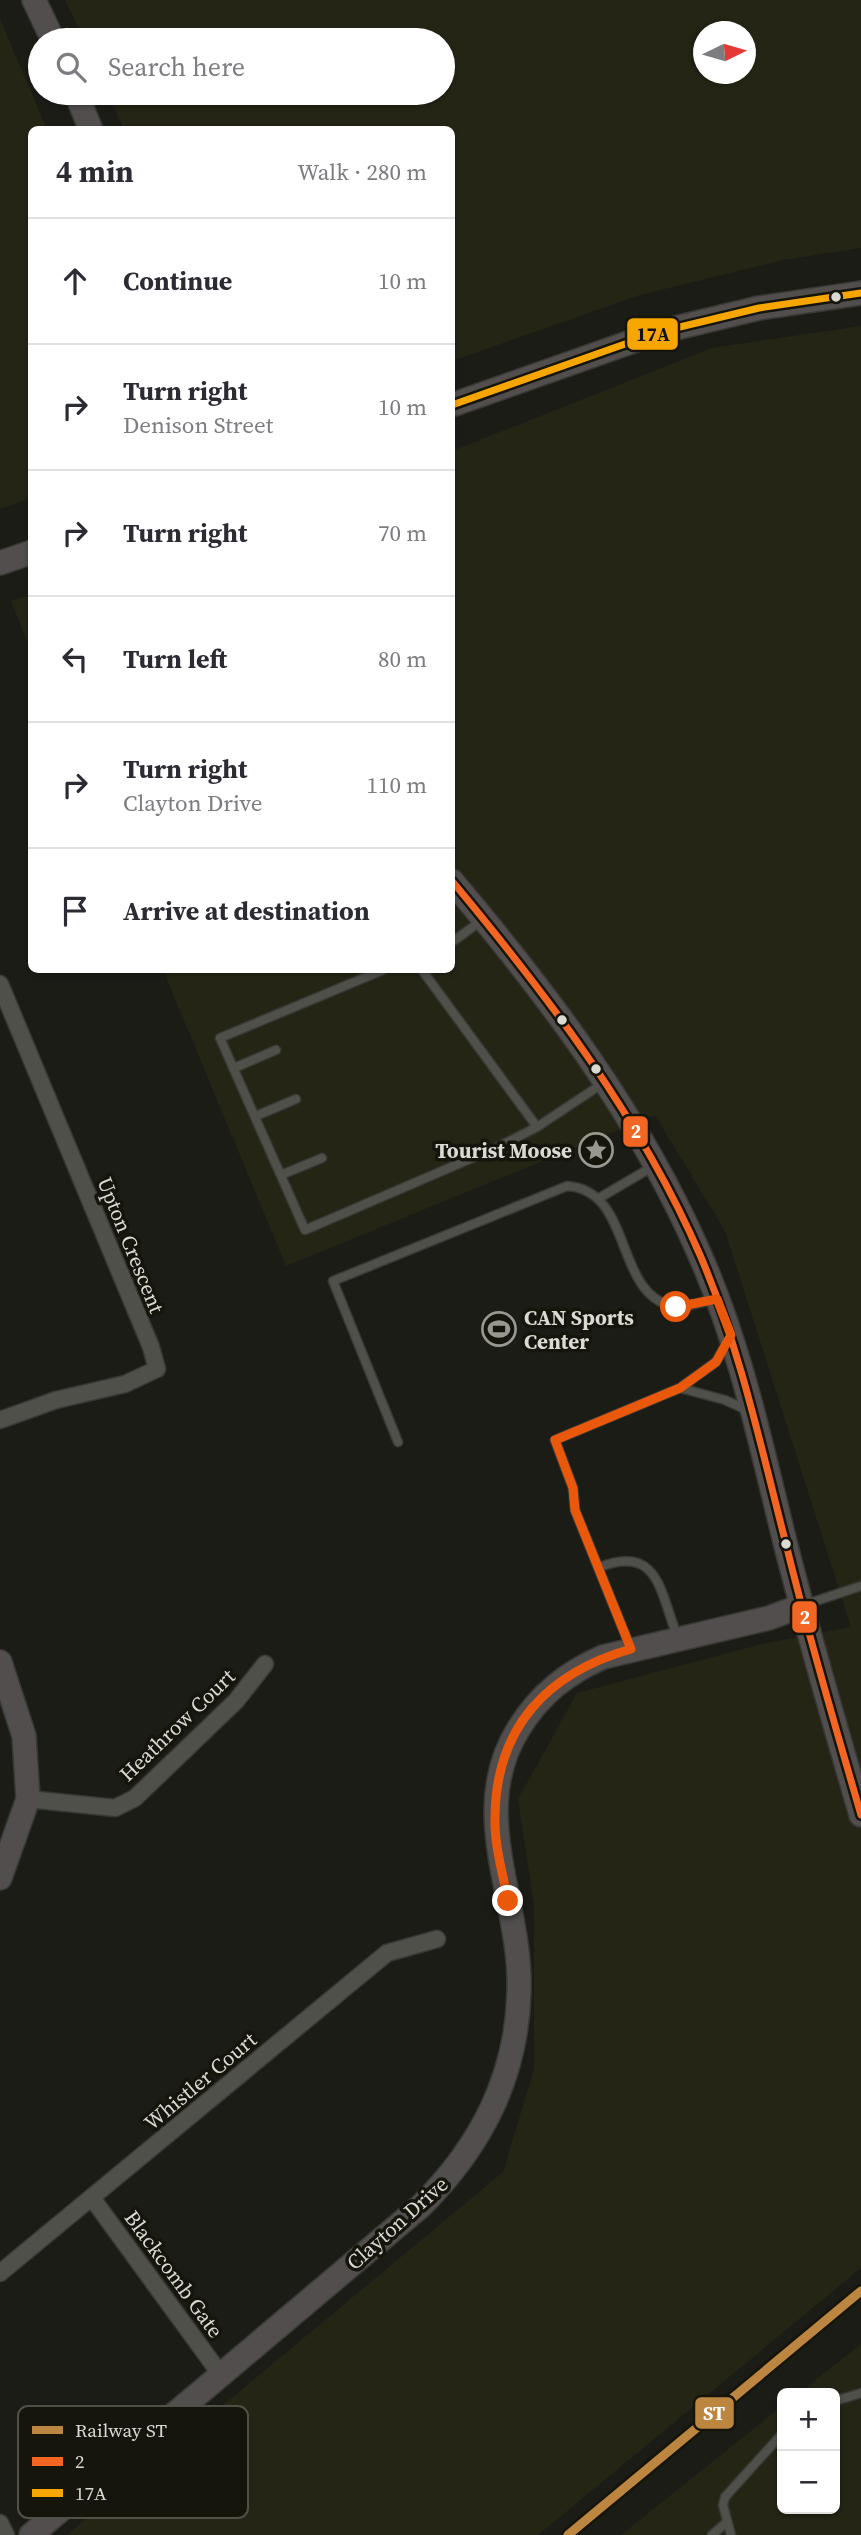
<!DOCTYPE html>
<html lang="en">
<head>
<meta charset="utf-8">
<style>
	body { margin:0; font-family:"Source Serif 4",serif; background:#f7f7f7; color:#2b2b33 }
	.controls { position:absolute; right:21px; bottom:21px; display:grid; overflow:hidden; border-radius:10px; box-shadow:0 2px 5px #0004 }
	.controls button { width:63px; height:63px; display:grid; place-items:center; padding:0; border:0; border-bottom:2px solid #e1e1e2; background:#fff; color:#2b2b33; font:35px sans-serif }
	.compass { position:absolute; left:693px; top:21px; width:63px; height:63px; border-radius:50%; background:#fff; box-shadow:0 2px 5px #0004; rotate:85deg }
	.stop { position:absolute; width:21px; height:21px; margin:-16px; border:5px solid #ea580c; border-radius:50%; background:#fff }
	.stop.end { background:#ea580c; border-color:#fff; box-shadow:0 2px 7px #0008 }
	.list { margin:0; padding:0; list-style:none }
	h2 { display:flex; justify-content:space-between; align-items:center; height:91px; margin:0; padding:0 28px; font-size:30px }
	h2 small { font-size:23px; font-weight:400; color:#7c7c81 }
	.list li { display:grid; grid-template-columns:46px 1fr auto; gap:21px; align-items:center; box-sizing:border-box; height:126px; padding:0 28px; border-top:2px solid #e1e1e2 }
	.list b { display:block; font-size:26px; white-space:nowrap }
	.list p { margin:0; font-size:23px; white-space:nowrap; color:#7c7c81 }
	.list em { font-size:23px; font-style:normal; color:#7c7c81 }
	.icon { flex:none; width:38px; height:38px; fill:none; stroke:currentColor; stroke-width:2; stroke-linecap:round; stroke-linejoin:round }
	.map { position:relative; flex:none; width:861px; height:2535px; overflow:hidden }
	.search { position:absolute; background:#fff; box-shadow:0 2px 5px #0004; left:28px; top:28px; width:427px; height:77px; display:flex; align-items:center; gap:18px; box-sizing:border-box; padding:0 24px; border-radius:38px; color:#7c7c81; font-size:26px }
	.panel { position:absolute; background:#fff; box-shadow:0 2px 5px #0004; left:28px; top:126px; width:427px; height:847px; border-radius:10px }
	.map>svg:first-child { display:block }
	.built { fill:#242515; fill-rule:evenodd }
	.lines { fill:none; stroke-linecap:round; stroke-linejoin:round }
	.lane-casing { stroke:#383835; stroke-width:11 }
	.street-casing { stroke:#383835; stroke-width:19 }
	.secondary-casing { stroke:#383835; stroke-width:26 }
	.lane { stroke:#50504b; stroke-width:8 }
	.street { stroke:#50504b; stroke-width:16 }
	.secondary { stroke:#514e4d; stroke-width:23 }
	.bus-1-casing { stroke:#15150b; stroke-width:12 }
	.bus-2-casing { stroke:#15150b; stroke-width:12 }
	.bus-1 { stroke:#f26522; stroke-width:7 }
	.bus-2 { stroke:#f7a600; stroke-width:7 }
	.rail-1-casing { stroke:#15150b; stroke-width:14 }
	.rail-1 { stroke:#bc8640; stroke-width:9 }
	.route { stroke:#ea580c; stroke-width:9 }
	.bus-dot { fill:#dadad3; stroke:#15150b; stroke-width:2.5 }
	.labels { text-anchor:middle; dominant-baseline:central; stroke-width:7; stroke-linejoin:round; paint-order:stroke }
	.poi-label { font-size:21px; font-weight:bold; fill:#dadad3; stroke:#15150b; text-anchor:end }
	.street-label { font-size:21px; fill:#dadad3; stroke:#15150b }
	.key { fill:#15150b; stroke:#505047; stroke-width:2 }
	.key-label { font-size:19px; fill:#dadad3 }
	.line-badge { stroke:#15150b; stroke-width:2.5 }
	.badge-label { font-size:19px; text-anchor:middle; font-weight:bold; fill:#fff }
	.pale-badge-label { font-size:19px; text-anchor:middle; font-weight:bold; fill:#111 }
</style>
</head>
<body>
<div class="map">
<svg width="861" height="2535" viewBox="0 0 861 2535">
	<rect width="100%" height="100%" fill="#1c1c17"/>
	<!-- built -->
	<path class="built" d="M65,0h796v248l-78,12 -143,35 -188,66v-231l-328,-1 -16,-36h335v-53h-359zM704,32h42v42h-42z
		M0,19l47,110 -15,1 -1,368 -31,11z
		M861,326v1942l-323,267h-471l436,-363 31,-103v-163l-16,-107 59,-106 189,-50 85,-16 -126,-396 -70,-116 -369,151 -123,-296h289v-519l260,-103z
		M31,595h1l-1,56 -20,-50z
		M861,2344v191h-240l161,-129v103h53v-116h-36z"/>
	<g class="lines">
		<!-- lane casing -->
		<g class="lane-casing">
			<path id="lane" d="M452,942l29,-21
				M383,970l-163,68 85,192 195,-84 37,-19
				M422,970l115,157 65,-43
				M234,1068l42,-18
				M256,1116l40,-17
				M281,1175l41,-17
				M601,1197l51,-30
				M680,1388l45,12 22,10
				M398,1442l-65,-161 234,-95c66,4 47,107 105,120 13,2 31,-4 43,-7
				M600,1567c60,-23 60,27 78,71
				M804,1605l57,-19
				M631,1649l-56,-139 -2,-22 -18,-48 125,-52 36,-26 12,-21
				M835,2401l26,-8
				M712,2535l15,-13
				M731,2535l-8,-30 2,-8 57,-63"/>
		</g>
		<!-- street casing -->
		<g class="street-casing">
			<path id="street" d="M0,984l151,363 6,22 -32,15 -69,16 -56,20
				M28,1799l87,9 20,-10 101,-97 29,-37
				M92,2198l129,177
				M0,2273l387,-320 50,-14
				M0,2523l6,12"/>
		</g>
		<!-- secondary casing -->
		<g class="secondary-casing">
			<path id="secondary" d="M34,0l19,40
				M76,93l15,37
				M452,405l207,-73 100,-24 102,-15
				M0,563l32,-11
				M452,881c96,114 187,234 247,372 42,94 62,193 87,293 23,90 49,180 75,269
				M0,1662l24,74 4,63 -28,79
				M31,2535l390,-329c60,-60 96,-129 98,-215 3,-90 -53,-179 0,-263 21,-34 48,-55 84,-71l166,-39 32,-12"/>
		</g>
		<!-- lane -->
		<use href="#lane" class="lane"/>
		<!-- street -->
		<use href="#street" class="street"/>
		<!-- secondary -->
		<use href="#secondary" class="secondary"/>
		<!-- bus-1 casing -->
		<g class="bus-1-casing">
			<path id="bus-1" d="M452,881c96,115 188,236 248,374 40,93 61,192 86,289 22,91 49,181 75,271"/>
		</g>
		<!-- bus-2 casing -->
		<g class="bus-2-casing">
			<path id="bus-2" d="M452,405l207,-73 100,-24 102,-15"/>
		</g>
		<!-- bus-1 -->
		<use href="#bus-1" class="bus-1"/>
		<!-- bus-2 -->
		<use href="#bus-2" class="bus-2"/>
		<!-- rail-1 casing -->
		<g class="rail-1-casing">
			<path id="rail-1" d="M568,2535l293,-244"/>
		</g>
		<!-- rail-1 -->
		<use href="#rail-1" class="rail-1"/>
	</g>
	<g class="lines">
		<!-- route -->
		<path class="route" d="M508,1901c-5,-27 -14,-56 -13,-84 1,-90 52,-144 136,-168l-56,-139 -2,-22 -18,-48 125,-52 36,-26 15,-27 -14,-36 -41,8"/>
	</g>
	<!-- icons -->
	<defs>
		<g id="sight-ring" transform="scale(1.75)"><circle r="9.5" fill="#15150b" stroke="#989891" stroke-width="1.5"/><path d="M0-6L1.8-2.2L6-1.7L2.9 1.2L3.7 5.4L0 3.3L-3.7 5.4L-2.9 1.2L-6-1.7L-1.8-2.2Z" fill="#989891"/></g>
		<g id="stadium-ring" transform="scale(1.75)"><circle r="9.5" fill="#15150b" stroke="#989891" stroke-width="1.5"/><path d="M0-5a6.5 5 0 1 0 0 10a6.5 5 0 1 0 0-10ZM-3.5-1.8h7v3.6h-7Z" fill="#989891"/></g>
	</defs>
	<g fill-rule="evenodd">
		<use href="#sight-ring" x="596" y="1150"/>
		<use href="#stadium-ring" x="499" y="1329"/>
	</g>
	<!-- markers -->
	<g class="bus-dot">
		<circle cx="836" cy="297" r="6"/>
		<circle cx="562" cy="1020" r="6"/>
		<circle cx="596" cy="1069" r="6"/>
		<circle cx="786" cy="1544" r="6"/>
	</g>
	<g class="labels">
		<!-- poi labels -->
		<g class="poi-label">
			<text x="572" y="1150">Tourist Moose</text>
			<text x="524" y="1317" text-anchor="start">CAN Sports<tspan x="524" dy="24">Center</tspan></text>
		</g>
		<!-- street labels -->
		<g class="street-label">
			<text transform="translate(131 1245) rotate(68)">Upton Crescent</text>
			<text transform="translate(177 1725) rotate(-44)">Heathrow Court</text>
			<text transform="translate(200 2081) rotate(-40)">Whistler Court</text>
			<text transform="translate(397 2223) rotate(-42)">Clayton Drive</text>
			<text transform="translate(174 2274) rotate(54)">Blackcomb Gate</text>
		</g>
	</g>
	<!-- legend -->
	<rect x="18" y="2406" width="230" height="112" rx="10" class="key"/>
	<rect x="32" y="2426" width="31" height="8" fill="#bc8640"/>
	<rect x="32" y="2457" width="31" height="9" fill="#f26522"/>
	<rect x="32" y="2489" width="31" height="8" fill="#f7a600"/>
	<g class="key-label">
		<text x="75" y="2437">Railway ST</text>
		<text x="75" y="2468">2</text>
		<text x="75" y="2500">17A</text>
	</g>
	<g class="line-badge">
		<rect x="626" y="317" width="53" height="34" rx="7" fill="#f7a600"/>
		<rect x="622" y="1115" width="27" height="33" rx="7" fill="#f26522"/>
		<rect x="791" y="1600" width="27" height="34" rx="7" fill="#f26522"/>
		<rect x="694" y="2396" width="41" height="34" rx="7" fill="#bc8640"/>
	</g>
	<g class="badge-label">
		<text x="636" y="1138">2</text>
		<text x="805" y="1624">2</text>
		<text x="714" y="2420">ST</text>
	</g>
	<g class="pale-badge-label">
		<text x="653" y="341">17A</text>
	</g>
</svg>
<div class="controls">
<button>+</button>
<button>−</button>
</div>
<svg class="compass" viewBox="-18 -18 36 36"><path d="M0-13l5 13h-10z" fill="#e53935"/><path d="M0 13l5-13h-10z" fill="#7c7c81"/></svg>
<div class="stop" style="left:676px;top:1307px"></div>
<div class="stop end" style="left:508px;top:1901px"></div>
<div class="search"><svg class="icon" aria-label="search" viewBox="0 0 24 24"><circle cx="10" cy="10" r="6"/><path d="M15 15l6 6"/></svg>Search here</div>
<section class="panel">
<h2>4 min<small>Walk · 280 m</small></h2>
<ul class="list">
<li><svg class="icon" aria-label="ahead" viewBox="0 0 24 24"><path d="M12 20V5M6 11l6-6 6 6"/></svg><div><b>Continue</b></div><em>10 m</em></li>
<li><svg class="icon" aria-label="right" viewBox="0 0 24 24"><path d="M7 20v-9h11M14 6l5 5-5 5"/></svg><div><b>Turn right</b><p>Denison Street</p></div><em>10 m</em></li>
<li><svg class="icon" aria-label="right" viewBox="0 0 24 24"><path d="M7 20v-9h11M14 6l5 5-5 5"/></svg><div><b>Turn right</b></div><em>70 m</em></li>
<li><svg class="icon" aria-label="left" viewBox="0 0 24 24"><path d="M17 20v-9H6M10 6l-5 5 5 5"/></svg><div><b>Turn left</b></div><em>80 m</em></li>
<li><svg class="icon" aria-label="right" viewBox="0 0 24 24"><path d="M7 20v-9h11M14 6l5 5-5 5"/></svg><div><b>Turn right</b><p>Clayton Drive</p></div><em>110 m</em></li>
<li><svg class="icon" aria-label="arrive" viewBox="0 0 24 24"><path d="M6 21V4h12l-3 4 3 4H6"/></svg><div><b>Arrive at destination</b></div></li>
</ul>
</section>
</div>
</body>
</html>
